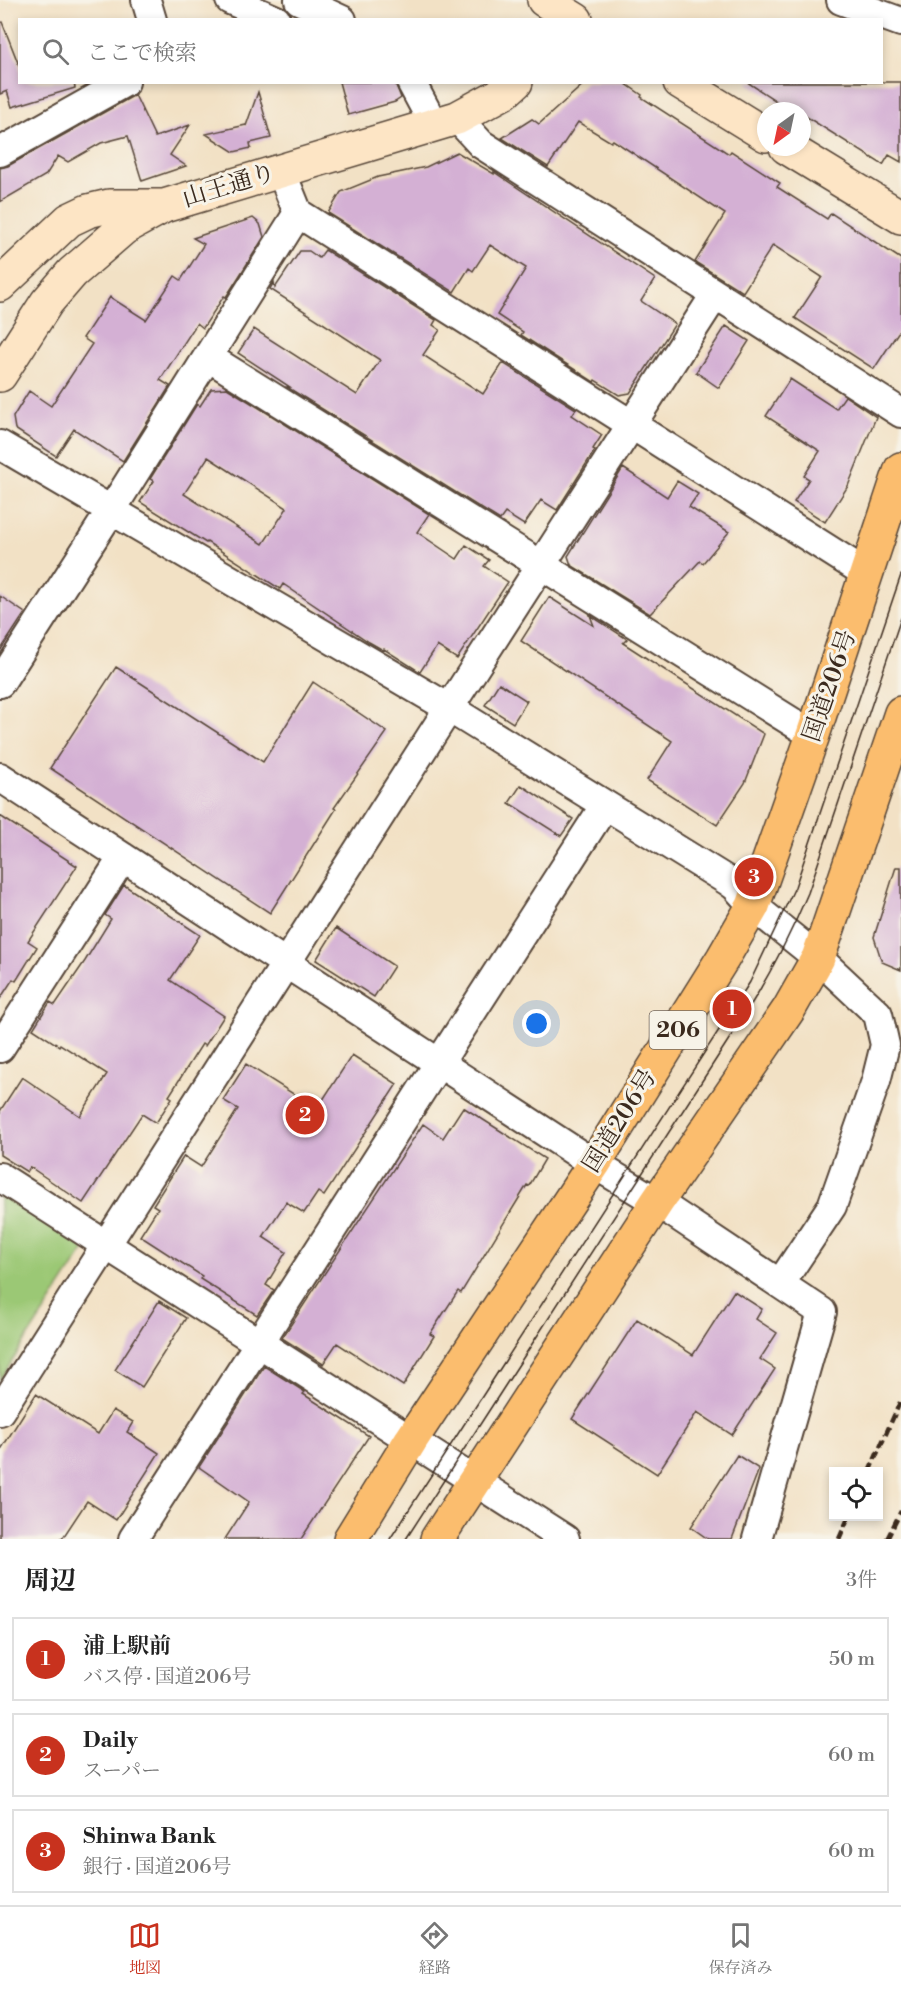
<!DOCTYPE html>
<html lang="ja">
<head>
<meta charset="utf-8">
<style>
	body { margin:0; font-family:"Libre Bodoni","Noto Serif JP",serif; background:#f2f2f2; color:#222 }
	.controls { position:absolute; right:18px; bottom:18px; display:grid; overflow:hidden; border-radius:0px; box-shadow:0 3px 9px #0003 }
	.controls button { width:54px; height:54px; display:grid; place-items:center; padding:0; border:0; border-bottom:2px solid #e0e0e0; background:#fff; color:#222; font:30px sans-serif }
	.compass { position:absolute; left:757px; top:102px; width:54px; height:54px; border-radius:50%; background:#fff; box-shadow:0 3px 9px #0003; rotate:213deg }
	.you { position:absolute; left:537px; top:1024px; width:21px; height:21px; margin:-15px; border:4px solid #fff; border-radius:50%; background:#1a73e8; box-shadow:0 0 0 9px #1a73e833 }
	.badge { display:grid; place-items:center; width:39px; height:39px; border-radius:50%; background:#c8321e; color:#fff; font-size:20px; font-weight:700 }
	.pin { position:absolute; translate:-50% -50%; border:3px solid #fff; box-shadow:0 2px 6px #0006 }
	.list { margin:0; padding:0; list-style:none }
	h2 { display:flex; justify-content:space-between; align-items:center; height:78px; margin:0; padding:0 24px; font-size:26px }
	h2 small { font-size:20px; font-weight:400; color:#767676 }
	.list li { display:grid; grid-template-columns:39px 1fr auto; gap:18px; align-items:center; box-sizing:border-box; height:84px; margin:0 12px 12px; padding:0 12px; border:2px solid #e0e0e0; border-radius:0px }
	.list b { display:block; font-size:22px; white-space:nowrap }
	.list p { margin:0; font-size:20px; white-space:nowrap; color:#767676 }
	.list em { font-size:20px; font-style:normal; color:#767676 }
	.icon { flex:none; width:33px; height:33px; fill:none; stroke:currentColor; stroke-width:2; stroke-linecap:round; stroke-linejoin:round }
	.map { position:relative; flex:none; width:901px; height:1539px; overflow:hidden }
	.search { position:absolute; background:#fff; box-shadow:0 3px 9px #0003; left:18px; right:18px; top:18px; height:66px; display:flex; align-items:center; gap:15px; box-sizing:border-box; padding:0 21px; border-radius:0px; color:#767676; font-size:22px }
	.sheet { height:366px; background:#fff }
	nav { display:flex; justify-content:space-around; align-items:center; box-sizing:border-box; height:84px; border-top:2px solid #e0e0e0; background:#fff; font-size:16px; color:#767676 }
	nav a { display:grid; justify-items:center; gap:3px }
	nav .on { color:#c8321e }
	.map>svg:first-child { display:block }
	.green { fill:#9bc875; stroke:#6b794a; stroke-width:1.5 }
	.building { fill:#d4b0d4; fill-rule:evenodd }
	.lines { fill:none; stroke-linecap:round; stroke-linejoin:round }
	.street-casing { stroke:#564537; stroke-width:32 }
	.secondary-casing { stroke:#564537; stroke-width:36 }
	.highway-casing { stroke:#564537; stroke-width:36 }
	.street { stroke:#fff; stroke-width:28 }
	.secondary { stroke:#fde5c5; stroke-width:33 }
	.highway { stroke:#fbbd6e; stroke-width:33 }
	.tram { stroke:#3b2a1e; stroke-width:1.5 }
	.rail { stroke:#3b2a1e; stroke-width:4.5; stroke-dasharray:9 4.5; stroke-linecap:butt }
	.labels { text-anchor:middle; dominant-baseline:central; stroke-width:6; stroke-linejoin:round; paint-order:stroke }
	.shield { fill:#f7f3e8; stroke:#73665b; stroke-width:1.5 }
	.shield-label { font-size:22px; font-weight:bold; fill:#3b2a1e }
	.street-label { font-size:24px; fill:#3b2a1e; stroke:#f7f3e8 }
</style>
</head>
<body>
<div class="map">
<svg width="901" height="1539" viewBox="0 0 901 1539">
	<rect width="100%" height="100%" fill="#f7f3e8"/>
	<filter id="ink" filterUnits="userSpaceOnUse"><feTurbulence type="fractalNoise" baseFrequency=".0167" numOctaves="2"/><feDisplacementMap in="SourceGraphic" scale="12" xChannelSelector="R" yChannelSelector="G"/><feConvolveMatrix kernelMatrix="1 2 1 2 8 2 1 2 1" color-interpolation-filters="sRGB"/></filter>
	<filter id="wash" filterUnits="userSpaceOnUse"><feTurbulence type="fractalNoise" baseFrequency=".008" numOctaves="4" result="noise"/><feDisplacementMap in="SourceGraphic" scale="24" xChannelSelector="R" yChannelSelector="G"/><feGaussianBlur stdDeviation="1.35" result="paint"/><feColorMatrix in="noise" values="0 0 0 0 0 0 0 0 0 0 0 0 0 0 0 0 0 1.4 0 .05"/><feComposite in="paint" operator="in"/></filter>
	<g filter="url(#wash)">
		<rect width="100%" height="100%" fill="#f2e1c5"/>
		<!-- green -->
		<path class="green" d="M0,1195l85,54 -85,131z"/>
		<g id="blocks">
			<!-- building -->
			<path class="building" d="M0,22h2l18,46v14h54l1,6 -63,19 -5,-16 -7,3z
				M339,82h56l6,16 -6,4 -47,13z
				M586,82h37l19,13 -1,2 88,57 2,-3 49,32 -3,4 50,32 4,-6 70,46v69l-27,41 -79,-51 27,-41 -49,-32 -30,47 -48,-30 30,-48 -112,-74 -2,2 -33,-20 -30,45 -46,-29 30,-19 7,5z
				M747,82h154v80l-12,-7 -6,10 -81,-51v-3l-10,-4 -2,3z
				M258,92l13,46 -21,5 1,5 -17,4 -28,-18 40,-9v1z
				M135,95l20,42 35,-12 -20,30 16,11 -44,15 -14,-45 -27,7 -33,19 -10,-6 -12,19 -46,27v-34l8,-2z
				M457,152l37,22v-2l161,107 -14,22 34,23 -45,69 -11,2 -24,-15 -1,2 -73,-47 2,-3 -26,-17 29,-47 -36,-23 -17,26 -4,-3 -15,24 -126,-79 13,-21 37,-15 48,-10z
				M253,218l7,6 4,13 -38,60 -2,-1 -21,32 -6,-5 -37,57 10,6 -47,75 -49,-32 -18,27 -41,-27 -2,-12 16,-26 22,15 41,-62 -9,-6 27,-41 36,23 29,-44 6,4 23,-36 -11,-6z
				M325,250l111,70 -3,5 7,5 -17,25 60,39 20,-31 73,46 -4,6 30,20 -9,14 2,1 -38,60 -16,-10 -17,25 -19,-12 -5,7 -213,-133h3l-52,-34 16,-24 103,66 23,-35 -110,-71 4,-7 1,6 25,-37h9l10,7z
				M726,326l23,15 -30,47 -23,-16z
				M790,379l46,30 9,-13 31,21 -28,69 -23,36 -31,-20 15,-23 -5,-3 16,-25 -54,-35z
				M227,388l202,126 -12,18 40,27 9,-14 23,15 -5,6 24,16 -51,77 -20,-13 -17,26 -36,-23 -1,1 -14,-8 -86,-58 -3,5 -73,-47 -1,1 -66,-41 14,-21 -4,-2 47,-75 3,2 11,-17zM208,457l79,51 -24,36 -79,-50z
				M623,468l44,29 10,-16 21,13 -9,13 40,25 -26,31 -3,-2 -50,53 -79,-49 -3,-9z
				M0,596l25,17 -25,38z
				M549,597l45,29 -4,-11 37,24 -4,4 141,91 -19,49 -28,42 -70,-45 25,-39 -151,-100z
				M116,667l147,95 50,-80 74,50 -53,76 2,1 -66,104 -220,-145z
				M499,683l28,18 -14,22 -28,-18z
				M521,785l52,34 -12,17 -52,-33z
				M0,816l77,50 -49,75 9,6 -21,34 -3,-2 -13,20z
				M896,867h5v103l-19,-8 -8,-25z
				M124,885l76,50 -30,45 54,36 -19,30 -3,-2 -33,52 3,2 -16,25 -14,-9 -59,89 -53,-36 -3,5 -27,-17v-44l22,-34 58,39 27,-42 -47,-30 -1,2 -26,-17 17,-27 5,3 30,-44 26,-42 -6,-4z
				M336,928l58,38 -20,31 -58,-37z
				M352,1055l45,29 -73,112 -6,-4 -14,21 -18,-11 -23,35 23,15 -20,33 8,5 -17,25 -57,-36 2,-3 -62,-40 18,-28 -5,-3 31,-49 17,11 37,-58 -15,-9 23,-36 71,45z
				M463,1107l82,52 -16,27 -2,-1 -66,108 -3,-2 -28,43 4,2 -31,50 -66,-43 -14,21 -41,-26 141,-214 20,14z
				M734,1291l28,18 -6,10 21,14 -17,26 15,10 -43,66 -35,-23 -40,62 -85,-55 65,-100 56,36z
				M159,1301l27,17 -44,69 -27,-17z
				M264,1366l41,26 -2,2 66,42 -68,103h-76l24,-37 -50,-35z
				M36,1394l62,40 15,-24 20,12 -6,10 32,21 -43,67 -29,-19 -25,38h-62v-88z
				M737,1455l22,14 -27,70h-24l-17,-12z"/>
		</g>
	</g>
	<g filter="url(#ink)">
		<use href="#blocks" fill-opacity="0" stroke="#564537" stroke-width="1.5"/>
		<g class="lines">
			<!-- street casing -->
			<g class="street-casing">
				<path id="street" d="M146,0l6,20
					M230,0l46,20
					M299,0l43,20
					M841,0l60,22
					M411,82l23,43
					M457,118l24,26 420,269
					M0,152l125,-70
					M281,171l17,42 569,361
					M208,357l605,378
					M0,445l449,263 279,173 7,5 18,20 65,52 60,56 7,31 -9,36 -44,125 -52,78
					M0,683l112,-174 186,-296
					M0,777l594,387 63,38 165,110 -65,227
					M0,1048l123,-191
					M0,1177l565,362
					M0,1411l449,-703 266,-413
					M133,1539l472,-734"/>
			</g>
			<!-- secondary casing -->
			<g class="secondary-casing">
				<path id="secondary" d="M544,0l32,20
					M680,82l86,53
					M786,147l115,70
					M0,285l69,-65 19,-9 21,-5h53
					M0,375l47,-73 25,-29 52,-45 40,-22 293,-88 48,-26 11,-10"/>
			</g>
			<!-- highway casing -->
			<g class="highway-casing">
				<path id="highway" d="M350,1539l61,-99 183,-276 129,-206 30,-52 60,-171 88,-266
					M437,1539l220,-337 132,-193 29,-51 83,-245"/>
			</g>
			<!-- street -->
			<use href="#street" class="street"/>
			<!-- secondary -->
			<use href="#secondary" class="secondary"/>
			<!-- highway -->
			<use href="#highway" class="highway"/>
			<!-- tram -->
			<path class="tram" d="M390,1539l360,-557 45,-95 106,-312
				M406,1539l338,-523c25,-40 46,-80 64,-123l93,-275"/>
			<!-- rail -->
			<path class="rail" d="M869,1472l32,-72
				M839,1539l10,-23
				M887,1539l14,-28"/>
		</g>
	</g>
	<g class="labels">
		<!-- shield labels -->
		<rect class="shield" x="649.5" y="1011" width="57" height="38" rx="4.5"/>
		<g class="shield-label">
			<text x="678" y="1030">206</text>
		</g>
		<!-- street labels -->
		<g class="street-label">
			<text transform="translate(229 186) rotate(-17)">山王通り</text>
			<text transform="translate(830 686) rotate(-71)">国道206号</text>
			<text transform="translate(620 1121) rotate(-58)">国道206号</text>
		</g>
	</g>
</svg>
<div class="controls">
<button><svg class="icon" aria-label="locate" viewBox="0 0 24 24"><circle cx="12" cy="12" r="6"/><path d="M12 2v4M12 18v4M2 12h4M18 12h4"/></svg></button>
</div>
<svg class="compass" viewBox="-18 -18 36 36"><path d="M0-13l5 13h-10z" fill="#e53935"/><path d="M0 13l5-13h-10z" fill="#767676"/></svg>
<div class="you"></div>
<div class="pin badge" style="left:732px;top:1009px">1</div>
<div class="pin badge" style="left:305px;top:1115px">2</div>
<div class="pin badge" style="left:754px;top:877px">3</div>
<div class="search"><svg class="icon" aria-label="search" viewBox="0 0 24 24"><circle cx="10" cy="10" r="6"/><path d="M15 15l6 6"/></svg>ここで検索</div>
</div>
<section class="sheet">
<h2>周辺<small>3件</small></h2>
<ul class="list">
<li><span class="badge">1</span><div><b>浦上駅前</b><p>バス停 · 国道206号</p></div><em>50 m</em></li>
<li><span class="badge">2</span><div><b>Daily</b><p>スーパー</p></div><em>60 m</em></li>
<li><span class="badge">3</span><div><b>Shinwa Bank</b><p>銀行 · 国道206号</p></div><em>60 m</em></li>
</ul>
</section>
<nav>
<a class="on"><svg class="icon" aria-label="map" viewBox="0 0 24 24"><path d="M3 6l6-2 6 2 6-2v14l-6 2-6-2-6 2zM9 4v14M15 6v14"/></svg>地図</a>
<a><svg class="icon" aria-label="directions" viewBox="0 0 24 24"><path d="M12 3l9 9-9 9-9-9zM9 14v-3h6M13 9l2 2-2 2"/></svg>経路</a>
<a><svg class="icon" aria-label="saved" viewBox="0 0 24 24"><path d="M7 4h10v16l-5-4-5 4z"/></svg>保存済み</a>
</nav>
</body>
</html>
